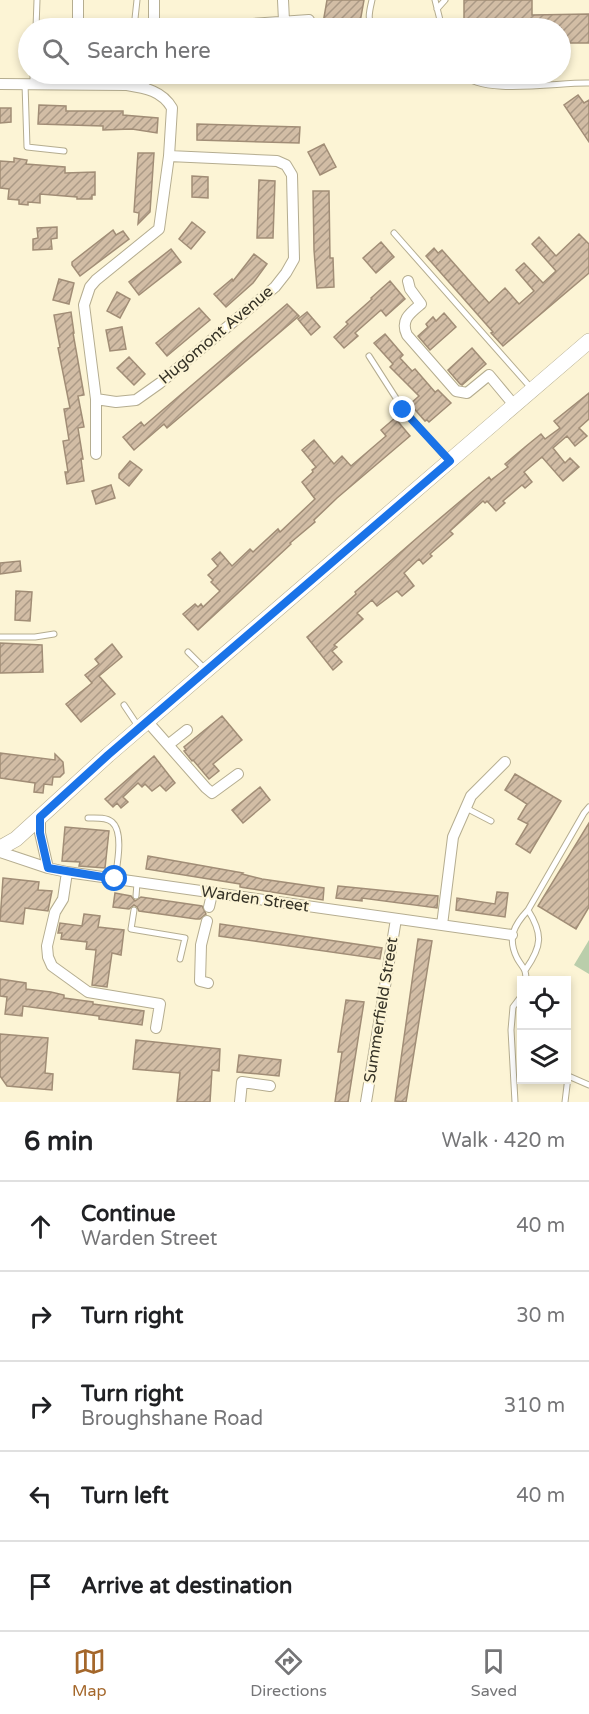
<!DOCTYPE html>
<html lang="en">
<head>
<meta charset="utf-8">
<style>
	body { margin:0; font-family:"Varela Round",sans-serif; background:#f2f2f2; color:#202124 }
	.controls { position:absolute; right:18px; bottom:18px; display:grid; overflow:hidden; border-radius:0px; box-shadow:0 3px 9px #0003 }
	.controls button { width:54px; height:54px; display:grid; place-items:center; padding:0; border:0; border-bottom:2px solid #e0e0e0; background:#fff; color:#202124; font:30px sans-serif }
	.stop { position:absolute; width:18px; height:18px; margin:-14px; border:4px solid #1a73e8; border-radius:50%; background:#fff }
	.stop.end { background:#1a73e8; border-color:#fff; box-shadow:0 2px 6px #0008 }
	.list { margin:0; padding:0; list-style:none }
	h2 { display:flex; justify-content:space-between; align-items:center; height:78px; margin:0; padding:0 24px; font-size:26px }
	h2 small { font-size:20px; font-weight:400; color:#757577 }
	.list li { display:grid; grid-template-columns:39px 1fr auto; gap:18px; align-items:center; box-sizing:border-box; height:90px; padding:0 24px; border-top:2px solid #e0e0e0 }
	.list b { display:block; font-size:22px; white-space:nowrap }
	.list p { margin:0; font-size:20px; white-space:nowrap; color:#757577 }
	.list em { font-size:20px; font-style:normal; color:#757577 }
	.icon { flex:none; width:33px; height:33px; fill:none; stroke:currentColor; stroke-width:2; stroke-linecap:round; stroke-linejoin:round }
	.map { position:relative; flex:none; width:589px; height:1102px; overflow:hidden }
	.search { position:absolute; background:#fff; box-shadow:0 3px 9px #0003; left:18px; right:18px; top:18px; height:66px; display:flex; align-items:center; gap:15px; box-sizing:border-box; padding:0 21px; border-radius:33px; color:#757577; font-size:22px }
	.sheet { height:528px; background:#fff }
	nav { display:flex; justify-content:space-around; align-items:center; box-sizing:border-box; height:84px; border-top:2px solid #e0e0e0; background:#fff; font-size:16px; color:#757577 }
	nav a { display:grid; justify-items:center; gap:3px }
	nav .on { color:#a4672b }
	.map>svg:first-child { display:block }
	.park { fill:#baceab }
	.building { fill:url(#building-hatch); stroke:#a18d76; stroke-width:1.5 }
	.lines { fill:none; stroke-linecap:round; stroke-linejoin:round }
	.lane-casing { stroke:#b5ad90; stroke-width:7 }
	.street-casing { stroke:#b5ad90; stroke-width:12 }
	.primary-casing { stroke:#b5ad90; stroke-width:16 }
	.lane { stroke:#fff; stroke-width:5 }
	.street { stroke:#fff; stroke-width:10 }
	.primary { stroke:#fff; stroke-width:15 }
	.route { stroke:#1a73e8; stroke-width:8 }
	.labels { text-anchor:middle; dominant-baseline:central; stroke-width:4.5; stroke-linejoin:round; paint-order:stroke }
	.street-label { font-size:16px; fill:#353226; stroke:#fcf4d5 }
</style>
</head>
<body>
<div class="map">
<svg width="589" height="1102" viewBox="0 0 589 1102">
	<defs>
		<pattern id="building-hatch" width="6" height="6" patternUnits="userSpaceOnUse" patternTransform="scale(1.5)"><rect width="6" height="6" fill="#d2bda5"/><path d="M-1 1l2-2M0 6l6-6M5 7l2-2" fill="none" stroke="#ab9a86"/></pattern>
	</defs>
	<rect width="100%" height="100%" fill="#fcf4d5"/>
	<!-- park -->
	<path class="park" d="M589,940v34l-15,-9z"/>
	<!-- building -->
	<path class="building" d="M327,0h37l-5,28 -36,-5z
		M464,0h68v15l57,-1v29h-28v-15h-97z
		M578,95l6,8 5,-3v42l-25,-37z
		M39,105l27,1v5h57v4l35,3 -1,15 -25,-4 -29,1v-4l-65,-2z
		M0,108h11v14l-11,1z
		M197,124l103,3 -1,16 -102,-3z
		M324,144l12,23 -16,8 -12,-23z
		M138,153h16l-4,59 -12,12 1,-11 -5,-1z
		M14,158l13,2 -1,4 39,3v6l30,-1v23h-3v4h-15v-2l-37,-3v9l-12,-1v3l-9,-1v-4l-11,-1 1,-10 -9,-1v-27l14,1z
		M192,176l16,1v21l-16,-1z
		M259,180l16,1 -2,57h-16z
		M313,191h16l1,67h3l1,29 -17,1 -3,-38z
		M192,222l13,10 -14,17 -12,-10z
		M57,227v11l-6,1 1,10 -19,1v-11l5,-1 -1,-10z
		M113,230l3,5 7,-4 6,8 -49,37 -8,-11v-3z
		M579,234l10,10v29l-86,73 -12,-13 2,-1 -67,-76 8,-8 4,5 4,-3 47,53 16,-15 14,16 15,-13 -18,-21 8,-7 19,20 13,-12 -24,-27 7,-7 17,19z
		M381,242l13,15 -18,16 -13,-15z
		M171,249l10,13 -42,33 -10,-13z
		M254,254l13,10 -14,19 -27,24 -12,-13 18,-15 1,2z
		M59,279l15,4 -5,21 -16,-4z
		M390,281l15,18 -19,17 -5,-6 -26,23 3,3 -14,12 -10,-11 14,-13 -2,-2 26,-23 -1,-1z
		M117,292l13,7 -10,19 -13,-7z
		M287,304l12,12 -132,112 -3,-4 -30,26 -11,-13 18,-15 3,4z
		M199,308l11,12 -43,36 -11,-13z
		M71,312l3,21h-1l11,62 -6,1 6,31 -6,1 5,31h-2l3,22 -17,3 -2,-12h3l-5,-31 6,-1 -5,-31 6,-1 -12,-60 2,-1 -6,-32z
		M307,312l13,15 -9,8 -13,-16z
		M444,313l12,14 -26,23 -12,-14 10,-9 -2,-3 7,-7 3,4z
		M122,327l4,22 -16,2 -4,-21z
		M385,334l18,21 -3,3 12,13 3,-2 20,23 3,-2 13,13 -22,19 -2,-2 -2,1 -15,-17 9,-8 -29,-29 3,-3 -19,-21z
		M472,348l14,16 -24,21 -2,-1 -12,-14z
		M129,357l16,17 -11,11 -17,-17z
		M589,393v26l-10,9 8,8 -12,10 -8,-10 -14,12 12,15 5,-5 9,9 -16,14 -21,-24 -18,15 8,10 -7,6 -3,-3 -19,16 2,2 -9,8 -9,-10 -2,2 -2,-2 -33,30 3,3 -23,20 2,2 -9,8 -4,-5 -15,14 10,13 -12,10 -5,-5 -20,15 -5,-6 -15,13 6,6 -29,26 3,2 -5,4 10,11 -9,8 -26,-33 49,-43 -1,-2 70,-61 64,-54 2,3 17,-13 -3,-3 20,-17 16,-13 4,5 15,-11 -6,-7z
		M395,418l15,18 -73,62 -23,22 1,2 -25,21 1,1 -93,86 -15,-16 12,-10 3,3 3,-3 2,3 17,-16 -9,-9 2,-2 -5,-5 10,-9 -6,-7 8,-7 12,14 18,-17 3,3 25,-23 2,3 35,-33 -13,-17 11,-10 -1,-2 4,-3 -14,-17 12,-10 20,24 8,-8 9,10 35,-30 -5,-6z
		M130,461l12,9 -13,16 -10,-8v-4z
		M111,485l4,13 -19,6 -4,-13z
		M20,561l1,10 -21,3v-11z
		M16,591l16,1 -2,29 -15,-1z
		M0,643l42,2 1,27 -43,1z
		M112,644l10,13 -23,19 16,18 -34,28 -15,-18 26,-21 -7,-8 14,-11 -4,-5z
		M222,716l20,24 -29,24 6,7 -10,8 -16,-19 -1,1 -8,-10 2,-1 -2,-3z
		M0,753l55,7v-6l8,8 1,11 -4,4h-7l-1,8 -8,-1 -1,9 -9,-1 1,-9 -35,-5z
		M154,756l21,27 -9,8 -6,-6 -8,6 -7,-7 -3,3 -4,-4 -15,14 5,5 -7,6 -4,-5 -4,4 -8,-8z
		M515,774l46,27 -31,52 -14,-9 12,-20 -10,-5 9,-15 -22,-14z
		M260,787l10,13 -27,23 -11,-13z
		M589,823v84l-13,22 -38,-23z
		M65,827l44,4 -4,37 -26,-2 1,-4 -18,-1z
		M148,856l95,17 -1,1 20,5 62,9 -1,12 -83,-13v-3l-94,-15z
		M3,878l36,4 -1,8 14,1 -4,20 -23,-3 -2,16 -23,-3z
		M338,886l100,10 -1,12 -75,-10v3l-26,-3z
		M497,892l11,1 -3,24 -49,-7 1,-12 38,6z
		M115,893l16,3 4,5 6,-4 61,9 4,8 -6,5h-4l-57,-8 -2,-4 -3,-2 -5,4 -16,-2z
		M84,914l16,2 -2,11 26,3 -3,25 -9,-2 -5,34 -15,-2 4,-35 -10,-1 1,-7 -26,-3 1,-6h-4l2,-10 22,3z
		M220,924l162,24 -2,11 -161,-23z
		M418,939l14,2 -26,161 -11,-1z
		M0,979l26,4v6l25,3 13,3v3l29,4v2l51,7 -2,14 -43,-6v-3l-76,-10 -1,10 -17,-2 2,-17 -7,-1z
		M346,1000l18,2 -16,100h-13l7,-50h-4z
		M0,1034l48,4 -3,35 8,1 -1,16 -45,-4 -7,-10z
		M136,1040l84,9 -1,22 -7,-1 -2,32h-33l3,-29 -47,-4z
		M239,1055l42,5 -2,16 -42,-4z"/>
	<g class="lines">
		<!-- lane casing -->
		<g class="lane-casing">
			<path id="lane" d="M372,0c-2,9 -6,22 2,28
				M435,0l7,28
				M437,9l8,-9
				M36,28l1,-28
				M134,28l3,-28
				M463,74c19,22 96,8 126,9
				M25,84l2,63 37,4
				M33,84v-10
				M127,85l2,-11
				M394,233l138,156
				M369,356l34,53 45,51
				M0,637h35l19,-3
				M188,652l18,18
				M124,705l14,21
				M466,808l25,13
				M88,818c7,0 18,-1 24,4 12,10 5,43 3,57
				M136,896l1,-13
				M134,910l-3,19 54,9 -5,21
				M526,969c16,-23 17,-35 2,-59l56,-97 5,-6
				M526,981c0,-14 -3,-12 -9,-23 -10,-20 -3,-33 11,-48
				M566,1075l23,10
				M515,1102l-4,-72 2,-23 9,-12
				M565,1102l3,-25"/>
		</g>
		<!-- street casing -->
		<g class="street-casing">
			<path id="street" d="M283,0l1,21
				M78,28v-28
				M154,28v-28
				M195,28l114,-8
				M0,84l127,1c19,3 35,6 45,23l-3,48 -10,73 -63,51 -6,7 -6,18 12,94v55
				M143,88l3,-14
				M408,281l2,8 11,15c-11,9 -21,16 -14,31l49,56 11,2 22,-18 25,30
				M96,399l20,3 20,-2 24,-17 115,-96 11,-14 8,-14 -2,-84 -6,-10 -9,-4 -108,-5
				M147,721l59,67 6,5 26,-19
				M168,745l19,-15
				M40,817v16l8,35
				M0,852l48,16 19,4 445,63
				M67,872l-4,27 -8,13 -8,34 1,11 4,9 36,26 72,12 -4,24
				M209,907l3,-13
				M207,921l-6,24 -1,36 8,2
				M442,925l11,-88 18,-41 34,-34
				M240,1102l2,-20 28,4
				M366,1102l30,-183"/>
		</g>
		<!-- primary casing -->
		<g class="primary-casing">
			<path id="primary" d="M0,848l16,-9 92,-84 481,-414"/>
		</g>
		<!-- lane -->
		<use href="#lane" class="lane"/>
		<!-- street -->
		<use href="#street" class="street"/>
		<!-- primary -->
		<use href="#primary" class="primary"/>
	</g>
	<g class="lines">
		<!-- route -->
		<path class="route" d="M115,879l-67,-11 -8,-35v-16l68,-62 342,-294 -47,-51"/>
	</g>
	<g class="labels">
		<!-- street labels -->
		<g class="street-label">
			<text transform="translate(216 335) rotate(-40)">Hugomont Avenue</text>
			<text transform="translate(255 899) rotate(8)">Warden Street</text>
			<text transform="translate(381 1010) rotate(-81)">Summerfield Street</text>
		</g>
	</g>
</svg>
<div class="controls">
<button><svg class="icon" aria-label="locate" viewBox="0 0 24 24"><circle cx="12" cy="12" r="6"/><path d="M12 2v4M12 18v4M2 12h4M18 12h4"/></svg></button>
<button><svg class="icon" aria-label="layers" viewBox="0 0 24 24"><path d="M12 4l9 5-9 5-9-5zM3 14l9 5 9-5"/></svg></button>
</div>
<div class="stop" style="left:115px;top:879px"></div>
<div class="stop end" style="left:403px;top:410px"></div>
<div class="search"><svg class="icon" aria-label="search" viewBox="0 0 24 24"><circle cx="10" cy="10" r="6"/><path d="M15 15l6 6"/></svg>Search here</div>
</div>
<section class="sheet">
<h2>6 min<small>Walk · 420 m</small></h2>
<ul class="list">
<li><svg class="icon" aria-label="ahead" viewBox="0 0 24 24"><path d="M12 20V5M6 11l6-6 6 6"/></svg><div><b>Continue</b><p>Warden Street</p></div><em>40 m</em></li>
<li><svg class="icon" aria-label="right" viewBox="0 0 24 24"><path d="M7 20v-9h11M14 6l5 5-5 5"/></svg><div><b>Turn right</b></div><em>30 m</em></li>
<li><svg class="icon" aria-label="right" viewBox="0 0 24 24"><path d="M7 20v-9h11M14 6l5 5-5 5"/></svg><div><b>Turn right</b><p>Broughshane Road</p></div><em>310 m</em></li>
<li><svg class="icon" aria-label="left" viewBox="0 0 24 24"><path d="M17 20v-9H6M10 6l-5 5 5 5"/></svg><div><b>Turn left</b></div><em>40 m</em></li>
<li><svg class="icon" aria-label="arrive" viewBox="0 0 24 24"><path d="M6 21V4h12l-3 4 3 4H6"/></svg><div><b>Arrive at destination</b></div></li>
</ul>
</section>
<nav>
<a class="on"><svg class="icon" aria-label="map" viewBox="0 0 24 24"><path d="M3 6l6-2 6 2 6-2v14l-6 2-6-2-6 2zM9 4v14M15 6v14"/></svg>Map</a>
<a><svg class="icon" aria-label="directions" viewBox="0 0 24 24"><path d="M12 3l9 9-9 9-9-9zM9 14v-3h6M13 9l2 2-2 2"/></svg>Directions</a>
<a><svg class="icon" aria-label="saved" viewBox="0 0 24 24"><path d="M7 4h10v16l-5-4-5 4z"/></svg>Saved</a>
</nav>
</body>
</html>
